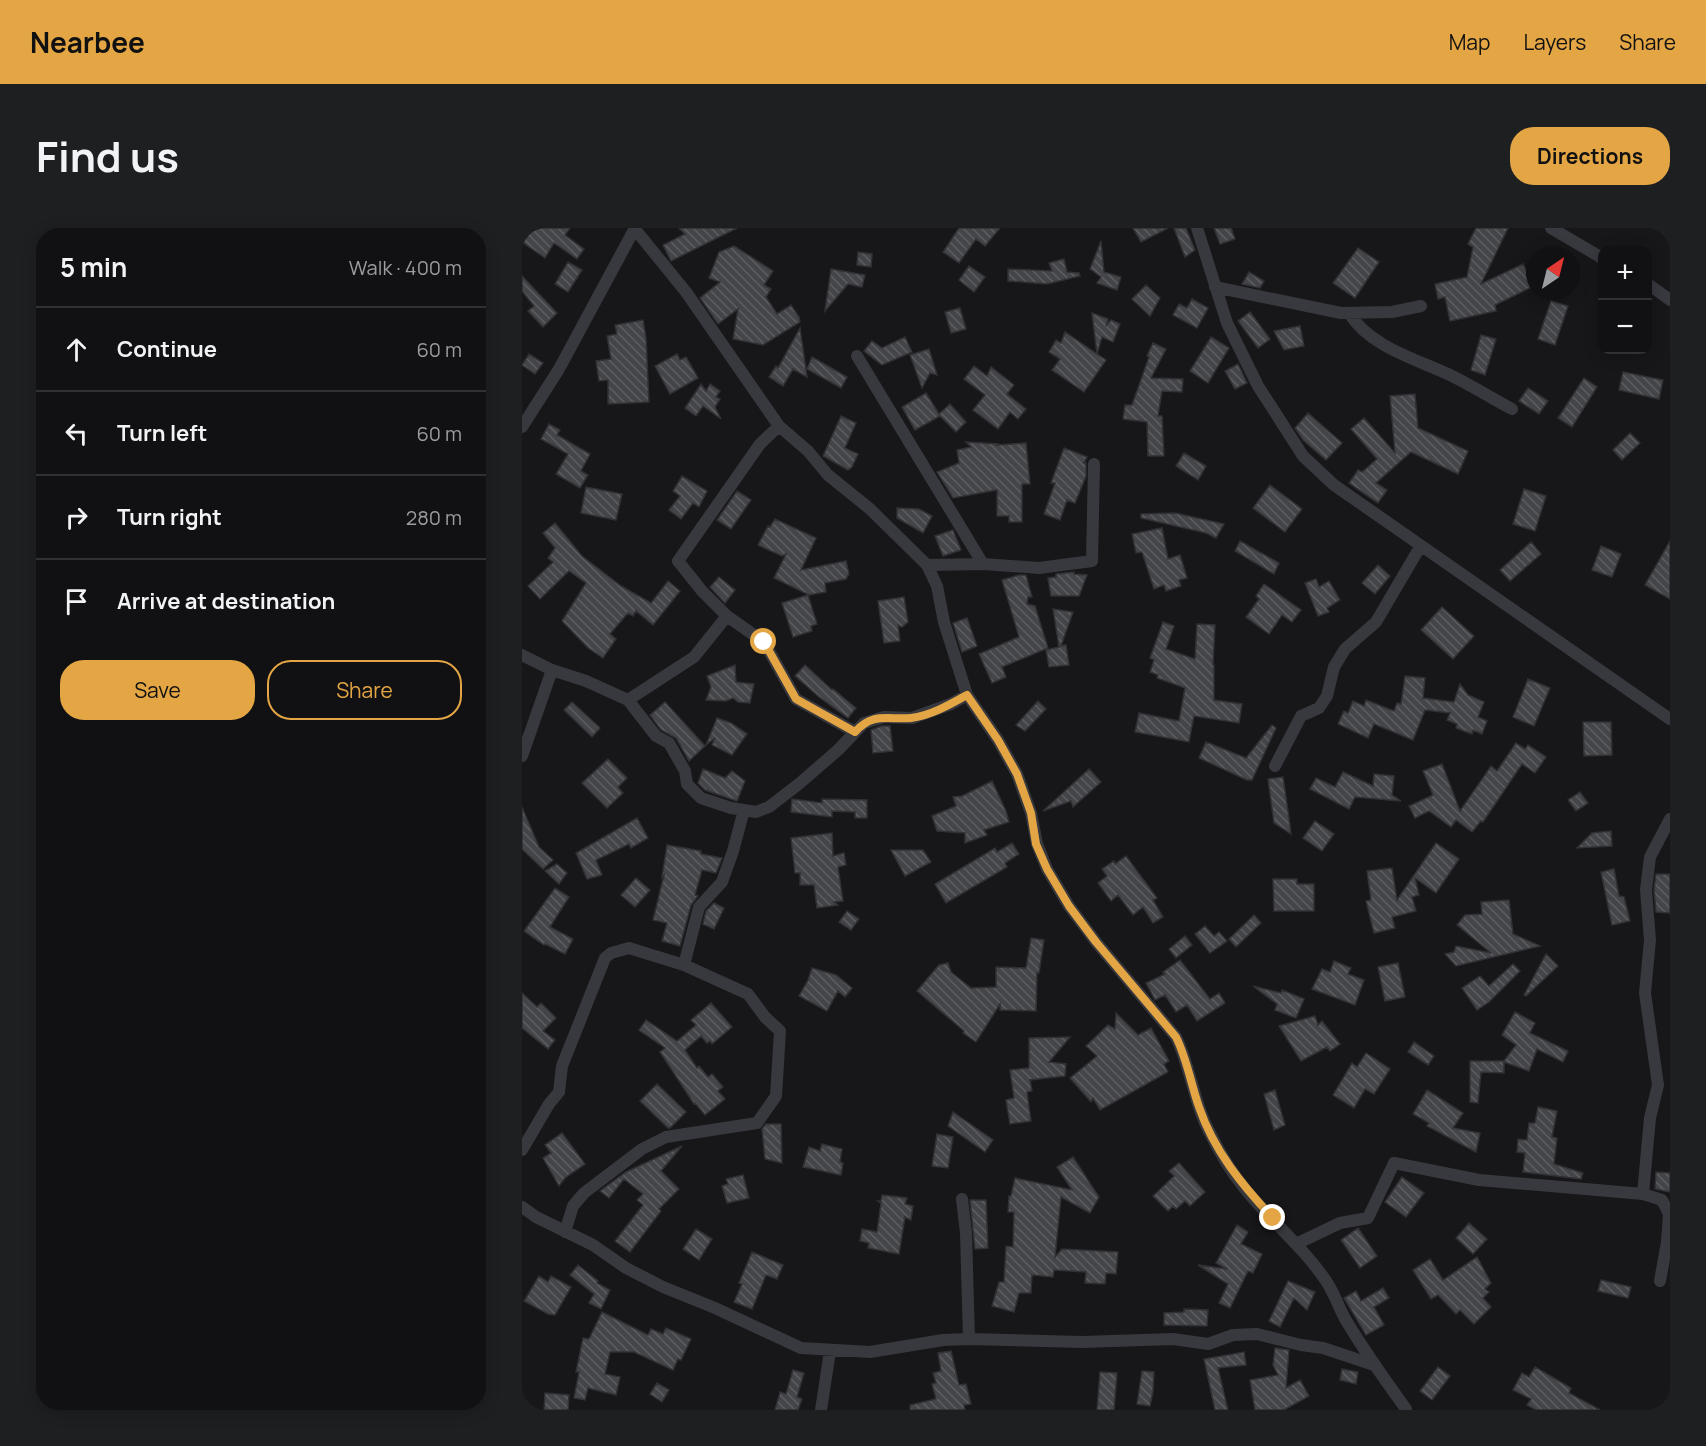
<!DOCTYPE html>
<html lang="en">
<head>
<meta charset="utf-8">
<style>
	body { margin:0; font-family:Manrope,sans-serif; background:#1e1f21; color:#f1f3f6 }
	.controls { position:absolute; right:18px; top:18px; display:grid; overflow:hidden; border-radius:12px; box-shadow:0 3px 15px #0003 }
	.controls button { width:54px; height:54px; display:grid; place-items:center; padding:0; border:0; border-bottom:2px solid #303133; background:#111113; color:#f1f3f6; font:30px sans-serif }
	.compass { position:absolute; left:1004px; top:18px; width:54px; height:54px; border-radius:50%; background:#111113; box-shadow:0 3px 15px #0003; rotate:35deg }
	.stop { position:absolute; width:18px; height:18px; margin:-14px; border:4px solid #e4a644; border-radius:50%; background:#fff }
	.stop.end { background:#e4a644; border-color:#fff; box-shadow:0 2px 6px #0008 }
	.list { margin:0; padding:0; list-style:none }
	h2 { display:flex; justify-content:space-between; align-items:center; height:78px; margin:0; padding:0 24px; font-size:26px }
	h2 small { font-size:20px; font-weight:400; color:#9c9da0 }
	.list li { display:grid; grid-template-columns:39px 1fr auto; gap:18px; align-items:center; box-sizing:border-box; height:84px; padding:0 24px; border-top:2px solid #303133 }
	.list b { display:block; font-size:22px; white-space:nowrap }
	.list em { font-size:20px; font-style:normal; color:#9c9da0 }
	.actions { display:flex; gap:12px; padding:18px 24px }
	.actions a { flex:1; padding:14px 0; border:2px solid #e4a644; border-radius:24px; text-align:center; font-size:21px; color:#e4a644 }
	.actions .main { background:#e4a644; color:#111 }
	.icon { flex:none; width:33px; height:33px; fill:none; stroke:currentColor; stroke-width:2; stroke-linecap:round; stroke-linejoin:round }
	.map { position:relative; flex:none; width:1148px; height:1182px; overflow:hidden; border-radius:24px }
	header { display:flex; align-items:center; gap:36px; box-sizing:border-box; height:84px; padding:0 30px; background:#e4a644; color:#111 }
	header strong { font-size:28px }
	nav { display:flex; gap:33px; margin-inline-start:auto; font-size:21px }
	.intro { display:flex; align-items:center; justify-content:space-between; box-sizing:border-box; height:144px; padding:0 36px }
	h1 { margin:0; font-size:42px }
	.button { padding:15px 27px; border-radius:24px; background:#e4a644; color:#111; font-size:21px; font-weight:700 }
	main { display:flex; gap:36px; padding:0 36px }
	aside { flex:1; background:#111113; border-radius:24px; box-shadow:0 3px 15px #0003 }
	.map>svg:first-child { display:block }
	.building { fill:url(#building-back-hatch); stroke:#313135; stroke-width:1.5 }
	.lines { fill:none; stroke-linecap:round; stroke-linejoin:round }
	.street { stroke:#38393e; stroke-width:12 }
	.route { stroke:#e4a644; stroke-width:8 }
</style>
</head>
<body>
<header>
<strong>Nearbee</strong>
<nav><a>Map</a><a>Layers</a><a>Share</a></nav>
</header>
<div class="intro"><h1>Find us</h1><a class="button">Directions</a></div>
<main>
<aside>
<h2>5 min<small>Walk · 400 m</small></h2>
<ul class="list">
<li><svg class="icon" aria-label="ahead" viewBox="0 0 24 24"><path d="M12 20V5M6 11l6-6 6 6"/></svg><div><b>Continue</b></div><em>60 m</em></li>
<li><svg class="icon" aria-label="left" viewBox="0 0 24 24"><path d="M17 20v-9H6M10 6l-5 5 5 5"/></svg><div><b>Turn left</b></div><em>60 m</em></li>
<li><svg class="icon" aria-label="right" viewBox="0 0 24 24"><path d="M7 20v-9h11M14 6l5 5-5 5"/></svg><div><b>Turn right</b></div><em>280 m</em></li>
<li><svg class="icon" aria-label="arrive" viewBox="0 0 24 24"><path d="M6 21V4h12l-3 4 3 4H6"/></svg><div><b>Arrive at destination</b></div></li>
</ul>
<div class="actions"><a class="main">Save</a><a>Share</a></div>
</aside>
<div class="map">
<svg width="1148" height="1182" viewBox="0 0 1148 1182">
	<defs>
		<pattern id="building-back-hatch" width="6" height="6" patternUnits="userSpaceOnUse" patternTransform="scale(1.5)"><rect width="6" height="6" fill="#444549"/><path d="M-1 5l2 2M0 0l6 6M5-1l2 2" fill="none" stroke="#5c5d61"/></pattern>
	</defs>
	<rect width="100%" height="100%" fill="#171719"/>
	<!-- building -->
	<path class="building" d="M0,0l7,5 4,-5h37l-5,7 19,14 -7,10 -23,-16 -9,15 -23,-16z
		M157,0h58l-66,33 -8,-16 22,-11z
		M437,0h41l-15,18 -9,-7 -17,24 -16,-11z
		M611,0h35l-27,14z
		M652,0h12l9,22 -10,7z
		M692,0h17l4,11 -15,5z
		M954,0h32l-27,56 42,-20 11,22 -39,19 1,6 -46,10 -5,-24 -7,2 -3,-15 32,-7 6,-30 -5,-3z
		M579,13l3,31 17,5 -4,13 -20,-7 4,-6 -11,-8z
		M212,18l39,25 -9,14 7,4 -5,8 11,17 14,-9 8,12 1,5 -37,23 -30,-6 5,-30 -20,15 -18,-26 20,-16 -11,-4 10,-26z
		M836,20l21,14 -24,36 -22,-15z
		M336,24l14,2 -1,13 -14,-2z
		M542,31l3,13 12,1 1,3 -33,8 -39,-3v-12l44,2 -3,-8z
		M46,34l14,8 -14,22 -13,-8z
		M447,38l16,11 -11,15 -15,-12z
		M309,41l34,6 -3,12 -14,-3 -23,27z
		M727,44l15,9 -4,7 -18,-4z
		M0,48l35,37 -14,14 -15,-16 6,-5 -12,-15z
		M624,57l14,13 -10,18 -18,-17z
		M670,71l16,9 -11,20 -24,-13 6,-11 8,4z
		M1029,73l17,5 -13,39 -17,-6z
		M438,80l6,21 -15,4 -6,-21z
		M728,84l20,27 -12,9 -20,-27z
		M570,85l16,6 -2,7 5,-6 9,4 -7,18 -11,-5 -5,17 9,6 -22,32 -32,-22 8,-11 -11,-7 7,-12 5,3 4,-11 32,22z
		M121,92l3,18 3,64 -41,2v-24l-9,1 -3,-20 15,-2 -4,-23 10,-2 -2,-9z
		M778,98l4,20 -20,4 -10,-19z
		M278,100l7,49 -14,-8 -10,17 -14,-9 7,-11 2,2z
		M959,107l15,4 -11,36 -14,-5z
		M383,109l7,15 -30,13 -18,-14 8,-10 10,7z
		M689,109l18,11 -21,35 -18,-12z
		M631,115l13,6 -15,29 32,1 -1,13 -20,-1 -4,25h4l2,40h-16l-1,-34 -24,-3 2,-14h7l17,-48 -2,-1z
		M407,121l8,26 -7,-2 -8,15 -12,-33z
		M7,126l14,9 -8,11 -13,-9z
		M155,126l3,6 6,-3 12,21 -28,16 -15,-28z
		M290,129l35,20 -6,11 -34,-19z
		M716,136l9,19 -12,6 -10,-18z
		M452,138l13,10 4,-9 23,18 -7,9 19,15 -8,10 -8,-7 -12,17 -25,-19 12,-15 -21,-16z
		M1101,144l40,8 -4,19 -40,-9z
		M1062,150l13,9 -25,40 -14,-9z
		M179,156l5,7 4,-7 10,7 -4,6 4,2 -5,8 6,12 -18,-13 -7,10 -11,-8z
		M1006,160l20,13 -9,13 -20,-13z
		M404,165l13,21 11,-10 16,18 -10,10 -16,-16 -25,14 -13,-23z
		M893,166l3,34 50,23 -10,23 -47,-22 -35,31 11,7 -9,13 -29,-20 9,-13 4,2 15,-13 -26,-30 13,-11 31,35 -5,-57z
		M786,185l34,30 -16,17 -23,-20 -8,-12z
		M319,188l15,7 -11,25 13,6 -6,13 -4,3 -25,-14z
		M27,196l11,6 -3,5 33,19 -9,17 7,4 -8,13 -24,-14 12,-20 -27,-15z
		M1108,205l10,10 -18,17 -9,-10z
		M444,214l32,2 -1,1 29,-2 4,41h-8v38h-13v-6h-12v-26l-44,8 -16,-26 22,-9 -2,-13 14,-3z
		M542,220l23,9 -3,6h2v13l-11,27 -8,-3 -7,20 -16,-6 11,-31h-4z
		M662,225l22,13 -8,14 -22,-14z
		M160,248l25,15 -8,16 -6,-4 -12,16 -12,-9 11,-14 -7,-5z
		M748,257l32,24 -17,23 -32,-24z
		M64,259l36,7 -6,26 -35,-7z
		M1002,261l22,7 -11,35 -22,-7z
		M215,263l14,9 -20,29 -14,-9z
		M375,280l22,1 13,7 -9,17 -26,-15z
		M653,285l49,11 -8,14 -10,-5 -65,-15v-4z
		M253,291l41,19 -15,32 45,-9 3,13 -3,5 -21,4 1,9 -17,3 -35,-17 12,-24 -4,2 -24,-11 10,-19 2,1z
		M33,295l27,33 39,30 30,17 17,-22 12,10 -27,34 -17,-14 -3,5 -5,-3 -18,21 6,5 -13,19 -15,-10 -26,-27 24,-38 -17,-12 -29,28 -12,-13 25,-24 -5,-4 7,-10 -12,-15z
		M640,300l6,31 12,-4 7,23 -8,2 2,6 -15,5 -2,-6 -10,4 -12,-37 -6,1 -4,-19z
		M431,302l8,20 -18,6 -8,-20z
		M718,313l39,22 -5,11 -39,-23z
		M1148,313v58l-25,-14z
		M1009,314l10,12 -31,27 -10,-11z
		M1079,318l20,8 -9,23 -20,-7z
		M856,337l12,11 -15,18 -13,-11z
		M552,344v2l13,1 -8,21h-28l-3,-18 8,-1v-3z
		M497,347h7l6,22h-4l-1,7 8,2 13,42 -46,19 4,10 -14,6 -13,-29 40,-17 -17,-57z
		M197,349l16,13 -10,13 -15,-16z
		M794,351l3,8 10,-6 11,19 -13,8 2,4 -11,4 -13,-33z
		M742,356l37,26 -9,12 -10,-7 -13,19 -23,-17 13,-18 -3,-3z
		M286,367l9,29 -6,2 1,5 -19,6 -11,-34z
		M382,369l4,25 -6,5 -4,-2 2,16 -16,2 -6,-42z
		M920,379l32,29 -21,23 -32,-29z
		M531,381l20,3 -12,34 5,-1 3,20 -20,2 -3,-17 13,-3z
		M445,390l10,28 -15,6 -9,-29z
		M641,394l11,4 -8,23 29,10 2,-35 18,1 -2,40h1v35l28,4 -3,19 -45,-7 -5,26 -54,-10 4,-19 40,8 6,-33 -28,-10 1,-3 -8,-3 4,-12 -4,-2z
		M213,437l1,17 18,2 -4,19 -12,-1 -5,-4 -7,3 -20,-1 5,-13 -4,-11z
		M283,437l27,25 1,-1 23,19 -8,10 -29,-21 -24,-21z
		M883,448l20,2 -2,20 31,4 6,-18 8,11 16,7 -6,15 9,4 -5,13 -9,-4 -1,4 -16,-6 1,-4 -10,-4 3,-7 -25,-3 -12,30 -39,-16 -6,14 -30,-14 6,-13 4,2 5,-12 11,5 2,-6 28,11 3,-8 4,1z
		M1006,451l22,9 -16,38 -21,-9z
		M516,473l8,8 -21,22 -9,-6z
		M50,474l28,26 -8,9 -28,-27z
		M143,474l40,44 -16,15 -13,-23 -15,-8 -11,-15z
		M195,490l14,5 16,11 -15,21 -20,-10 3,-7 -9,7z
		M1061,494h28l1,33 -28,1z
		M750,497l4,3 -24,52h-5l-48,-22 7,-16 40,16z
		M359,498h9l3,25 -20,2 -2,-23z
		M994,515l9,6 3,-4 18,12 -11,16 -13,-9 -39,58 -2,-1 -9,11 -16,-12 -5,7 -22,-16 -14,7 -6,-12 24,-11 -10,-24 19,-7 18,47 31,-45 6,5z
		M86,531l19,19 -9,9 5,6 -16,15 -25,-25z
		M181,541l22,9 7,-7 13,10 -8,20 -32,-11 -7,-7z
		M567,541l12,13 -28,25 -2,-6 -28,10z
		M821,544l30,14 1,-12 20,2 -2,19 9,6 -46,-4 -6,12 -39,-20 6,-11 19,9z
		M761,549l6,41 2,16 -17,-11 -6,-44z
		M470,553l14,30 3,11 -25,8 3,5 -22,8v-10l-28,-2 -5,-15 24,-10 -3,-9 9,-1z
		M1058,564l8,11 -12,8 -8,-11z
		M270,571l30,4v-4l45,1v18h-12v-6l-23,-1v6l-41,-5z
		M0,579l17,40 14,13 -10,9 -21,-20z
		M115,590l11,20 -17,10 -2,-4 -33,16 6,15 -15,4 -11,-26z
		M793,593l19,13 -12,17 -19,-13z
		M1089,603l1,15 -35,2 15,-15z
		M310,605l1,23 11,-3 2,12 -8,2 5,34 -9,1 4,3 -21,3 -3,-23h-14v-12h-5l-4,-35z
		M490,615l7,11 -14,9 2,4 -61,36 -11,-19 60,-36 2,4z
		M914,615l23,16 -23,34 -21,-15 4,17 -7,2 4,14 -24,6 3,11 -21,5 -8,-32 5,-1 -4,-29 25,-3 5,32z
		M145,617l34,6v3l21,4 -6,15 -14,-3 -7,25 3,1 -7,9 -11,41 -18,-5 5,-18 -14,-3 11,-45 -2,2z
		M369,622h32l8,12 -26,14z
		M604,628l31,42 -4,2 10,17 -10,6 -10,-16 -10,8 -15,-20 -7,6 -13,-18 9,-7 -5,-7 12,-8 1,3z
		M35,636l10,9 -8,11 -14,-13z
		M1092,641l5,27 5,1 6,24 -18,4 -11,-53z
		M1134,646h14v39l-14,-1 -2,-22z
		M114,650l14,12 -15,17 -14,-12z
		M751,651h24v5h17v27h-40z
		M33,660l14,9 -19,30 23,12 -8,15 -20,-10 -1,1 -20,-14z
		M987,672l4,34 27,12 -84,20 -11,-12 9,-2 2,-6 35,7 -34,-28 8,-10 17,-1 -1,-12z
		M192,675l10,5 -10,21 -11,-5 3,-13z
		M325,683l12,8 -8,11 -12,-8z
		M732,687l7,8 -25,24 -7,-8z
		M683,698l9,10 5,-4 8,9 -17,12 -15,-19z
		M663,708l7,9 -16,13 -7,-9z
		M509,710l13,2 -5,33h-2l-1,38 -36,-1v-6l-24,38 -13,-9 1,-2 -47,-40 22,-26 9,-2 3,9 20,16 25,-1v-20l30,1z
		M1024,726l12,12 -32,30 -2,-1z
		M658,732l30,39 9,-6 6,10 -28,18 -10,-16 -11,7 -11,-17 -10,5 -9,-17 19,-9 -2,-2z
		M812,733l17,7 -3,6 16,6 -9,25 -43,-16 10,-20 8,3z
		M876,735l7,34 -20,4 -7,-34z
		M991,736l7,7 -31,31 -12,8 -15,-22 18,-12 9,10z
		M290,740l24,7 16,13 -7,9 -7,-6 -11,20 -28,-15 9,-16z
		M731,758l28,7 1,-3 22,9 -8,19 -21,-8 2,-6z
		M0,765l15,14 4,-4 15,15 -13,13 12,9 -7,9 -26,-21z
		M189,775l21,24 -20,17 -2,-3 -3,2 -6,-7 -16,14 12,18 2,-2 9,11 4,-3 11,13 -5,4 7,8 -20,16 -10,-12 -1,1 -34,-52 5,-4 -26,-18 7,-10 31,21 19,-16 -5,-5z
		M993,784l20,11 -5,10 38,18 -5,11 -26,-13 -8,22 -25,-9v11l-23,-1 -3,31 -8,-1v-41h34l12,-16 -14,-10z
		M594,785l22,22 13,-7 18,33 -5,3 4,8 -68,38 -7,-12 -2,4 -21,-24 27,-22 -11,-10 22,-21 7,4z
		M793,788l3,9 4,-4 18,23 -10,7 -3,-4 -26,14 -22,-35z
		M548,809l-21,25 17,2 -1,12 -35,4 2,11 -5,1 4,29 -21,3 -4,-24 8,-2 -4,-28 19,-2v-30z
		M892,814l20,14 -6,9 -20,-13z
		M844,825l24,16 -16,25 -9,-5 -11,19 -21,-13 19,-32 5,4z
		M135,856l29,28 -16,16h-2l-28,-27z
		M753,862l10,35 -11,5 -10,-36z
		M905,862l36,23 -10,15 27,5 -4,19 -49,-26 2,-3 -16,-9z
		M1016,879l19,4 -5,26 5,1 -3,26 29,9 -2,6 -58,-7 2,-19 -8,-1 1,-13 9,1 2,-17h6z
		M431,884l40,28 -8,12 -37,-26z
		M244,896h15l1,39 -17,-4 -3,-30z
		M40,905l23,31 -20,14 -6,8 -16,-28 8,-5 -6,-8z
		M415,906l16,3 -5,31 -16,-2z
		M300,916l20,5 -2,13 3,1 -2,12 -38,-8 6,-20 11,4z
		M160,918l-21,25 18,18 -20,20 2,2 -31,41 -15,-11 28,-36 -6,-5 6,-6 -19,-15 -15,19 -9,-7 26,-19z
		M551,929l26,40 -9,16 -29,-16 -6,60 7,-8 56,3 -2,22 -10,-1 -1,11 -20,-1 1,-11 -32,-2 -1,7 -21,-2 -1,18h-12l-5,19 -22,-6 7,-24h5l2,-36 7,1 1,-35h-6l1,-16h2l4,-18 57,12 -15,-23z
		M657,935l26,29 -15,14 -5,-5 -9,8 -3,-3 -5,5 -15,-15 21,-20 -5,-5z
		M1134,944l14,1v19l-15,-3z
		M221,947l6,23 -22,5 -5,-17 6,-2 -2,-5z
		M880,949l22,16 -18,24 -21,-15z
		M360,967l25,3 -2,6 8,2 -2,14 -6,-3 -6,37 -31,-6 1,-5 -9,-2 2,-12 15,3 4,-29 -3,-2h3z
		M448,972h16l2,48 -13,1z
		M947,995l18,16 -14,15 -17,-16z
		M715,997l11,7 -7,12 21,10 -9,19 -5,-2 -18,37 -11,-5 9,-19 -30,-19 29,4 -11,-6z
		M836,1000l19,28 -17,12 -19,-28z
		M174,1001l16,10 -13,21 -16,-11z
		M230,1024l31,13 -6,14 -11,-4 -14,34 -18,-7 8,-18 -3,-1z
		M955,1029l14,26 -6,6 4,3 -6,6 8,9 -17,17 -14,-14 -4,4 -18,-19 -7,4 -18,-29 17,-11 13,21z
		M56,1037l20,16 -1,2 13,7 -9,19 -12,-6 5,-9 -24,-19z
		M17,1048l9,6 3,-6 20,11 -16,28 -7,-1 -24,-13z
		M1079,1052l30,7 -3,11 -30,-7z
		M766,1053l27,11 -8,18 -13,-12 -14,29 -11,-6z
		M861,1060l6,10 -15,9 10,18 -18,10 -22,-37 12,-7 5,10z
		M662,1081l24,1 -1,16 -43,-1v-12l20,-1z
		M80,1084l46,23 3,-6 12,5 3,-6 25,11 -10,21 -3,-1 -5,11 -39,-18h-24l-5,22 15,3 -4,18 -28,-7 -3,12 -11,-2 5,-26h-3l7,-34 6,1z
		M753,1120l14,2 -3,38 14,-8 9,16 -25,14h-29l-5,-30 28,-5 -5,-10z
		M429,1123l8,34 7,-1 5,20 -7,1 1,5h-55v-5l26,-6 -4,-15 4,-1 -3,-10 8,-2 -3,-18z
		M722,1124l2,13 -28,3 10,42h-13l-11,-51z
		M916,1139l12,9 -18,24 -12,-9z
		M1013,1139l36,21 -2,5 31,17h-64l-9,-5 4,-6 -18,-9 9,-17 7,4z
		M820,1141l16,3 -2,12 -16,-4z
		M271,1142l11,3 -7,24 5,2 -4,11h-23l5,-18 6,2z
		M620,1143l12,1 -1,20 -3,14 -13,-2z
		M578,1144l17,1 -3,37h-17z
		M135,1155l12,7 -7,12 -12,-8z
		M23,1165l24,2 -1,15h-24z"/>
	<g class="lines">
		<!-- street -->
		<path class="street" d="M112,0l52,64 93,134 29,25 20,24 42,34 57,56 10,21 7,36 23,73 31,45 19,34 14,39 6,31 10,25 22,37 27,36 80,95c15,31 18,68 35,98 9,18 19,35 31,50 26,34 61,61 84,96 9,13 13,28 21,41 18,30 38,58 59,87
			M675,0l30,95 31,63 45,70 31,29 336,234
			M1029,0l51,30
			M1126,56l22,16
			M693,59l126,26 51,-1 29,-6
			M827,85c21,34 67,46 101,62 21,10 41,23 62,34
			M335,128l126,208
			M0,199l37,-58 76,-141
			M405,337l56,-1 56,4 53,-7 2,-97
			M205,388l37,26 32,57 59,33
			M0,427l30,15 34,11 42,19 28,36 13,7 16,28 2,13 14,14 30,10 25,4 13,-5 31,-24 38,-33 26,-27 20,-6 28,1 39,-14 16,-9
			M106,472l66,-43 33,-41 -25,-25 -24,-30 82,-117 19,-18
			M0,528l30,-86
			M753,538l26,-50 18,-8 8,-12 7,-29 11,-18 31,-27 44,-75
			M162,737l15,-58 23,-25 11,-31 11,-41
			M0,922l27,-46 10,-12 3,-26 43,-108 6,-5 18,-5 55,17 64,29 17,23 15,14 -4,65 -19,27 -91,14 -24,12 -58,44 -11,13 -8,26
			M440,971l4,34 3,106
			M0,979l14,10 57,28 33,23 37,19 52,21 86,40 69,4 73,-12 26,-1 113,3 91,-3 35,5 25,-9 24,-1 44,11 22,3 51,17
			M774,1016l44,-21 28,-5 26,-55 85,17 164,14
			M1138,1053l7,-39 2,-28 -7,-14 -19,-6 7,-76 8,-33 -13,-92 5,-53 -4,-50 4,-33 20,-38
			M299,1182l9,-59"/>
	</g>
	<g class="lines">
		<!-- route -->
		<path class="route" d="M242,414l32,57 59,33c18,-20 32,-12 56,-14 19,-2 40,-14 56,-23l31,45 19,34 14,39 5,31 11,25 22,37 27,36 80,95c11,22 15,47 23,70 15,44 43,78 74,111"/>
	</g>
</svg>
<div class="controls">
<button>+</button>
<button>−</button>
</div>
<svg class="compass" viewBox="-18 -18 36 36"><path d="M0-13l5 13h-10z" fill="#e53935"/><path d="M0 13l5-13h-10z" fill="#9c9da0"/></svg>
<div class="stop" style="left:242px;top:414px"></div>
<div class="stop end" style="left:751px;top:990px"></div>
</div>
</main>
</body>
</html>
